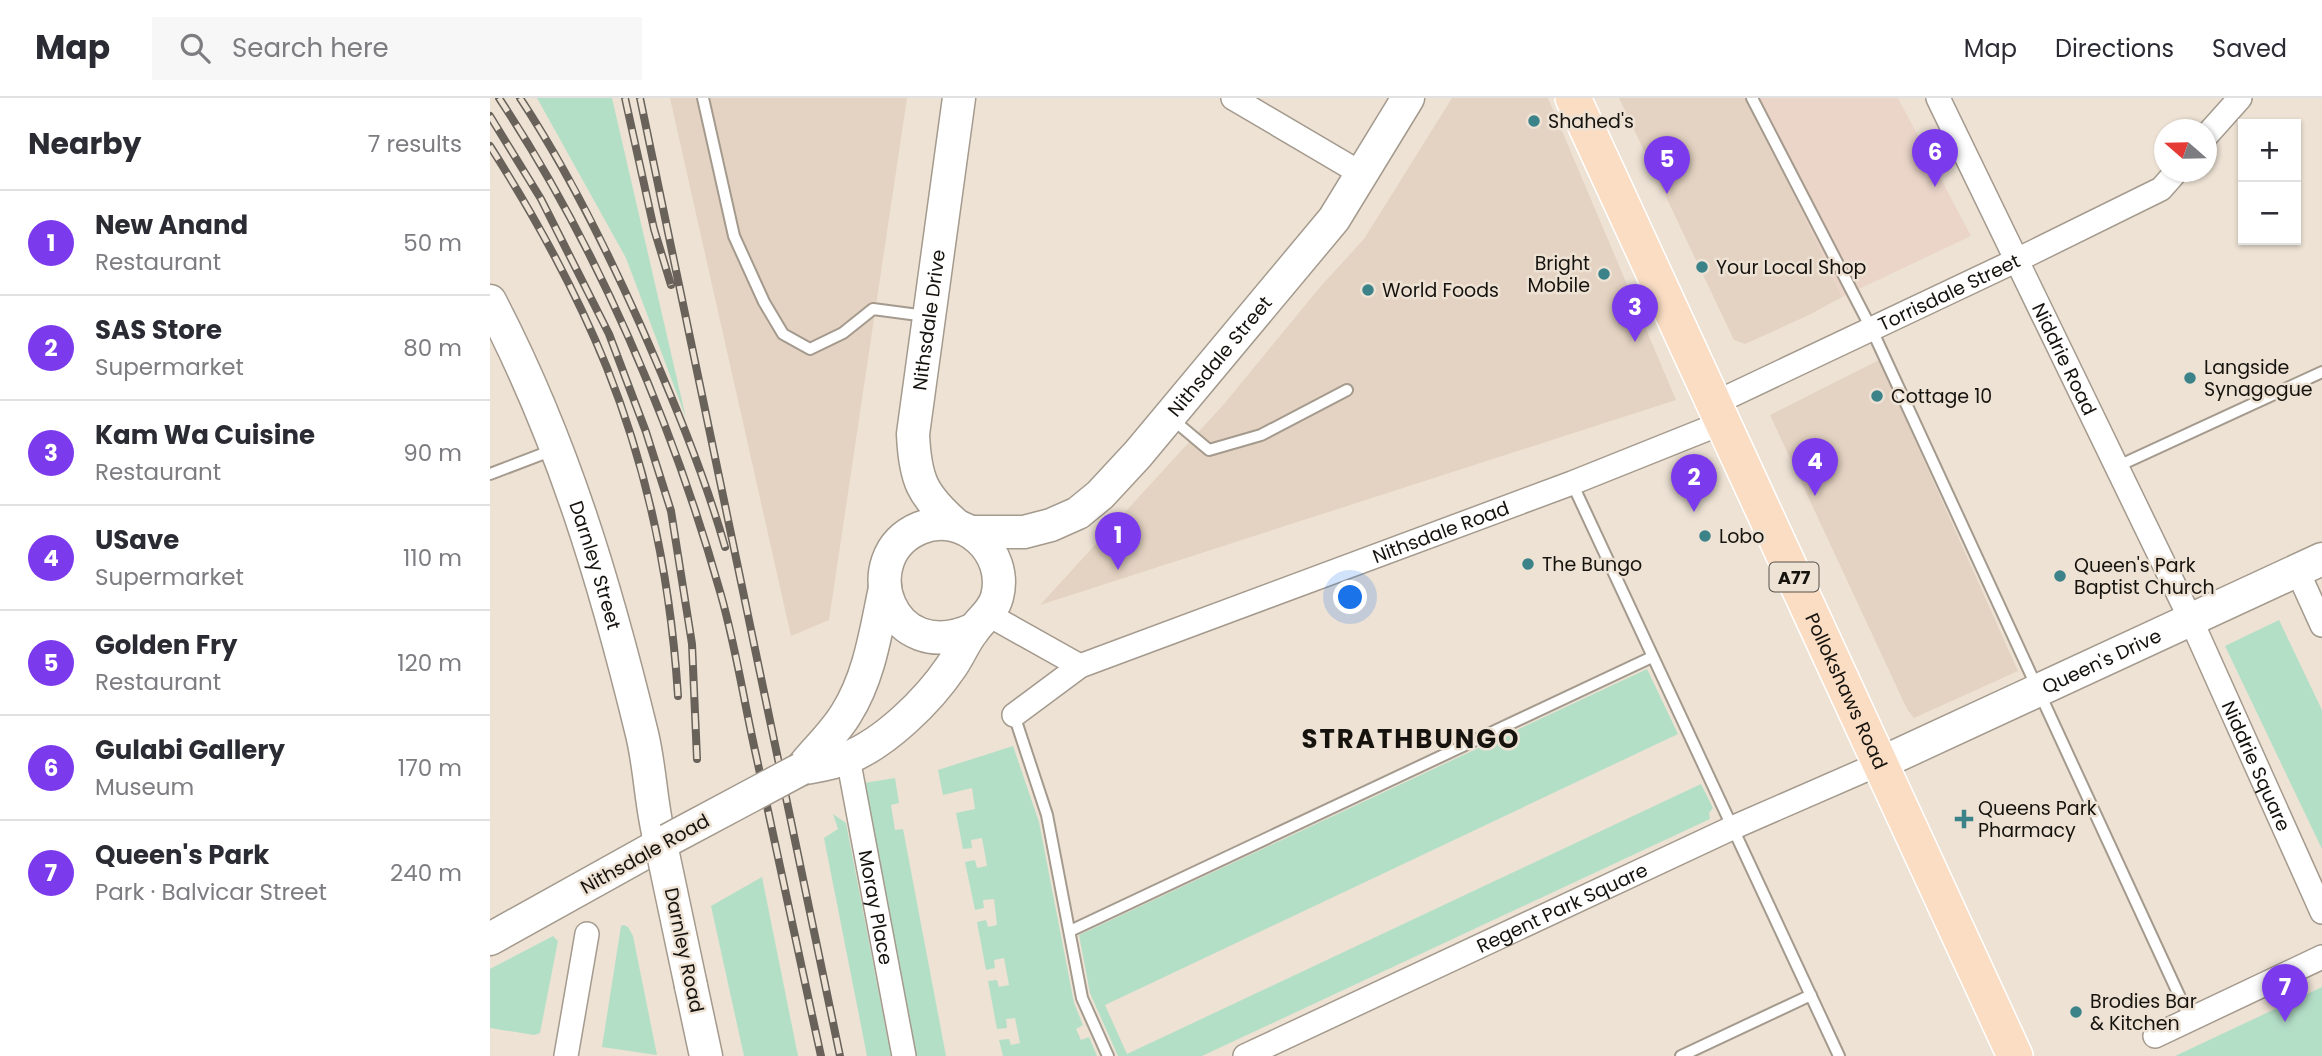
<!DOCTYPE html>
<html lang="en">
<head>
<meta charset="utf-8">
<style>
	body { margin:0; font-family:Poppins,sans-serif; background:#f7f7f7; color:#2b2b33 }
	.controls { position:absolute; right:21px; top:21px; display:grid; overflow:hidden; border-radius:0px; box-shadow:0 2px 5px #0004 }
	.controls button { width:63px; height:63px; display:grid; place-items:center; padding:0; border:0; border-bottom:2px solid #e1e1e2; background:#fff; color:#2b2b33; font:35px sans-serif }
	.compass { position:absolute; left:1664px; top:21px; width:63px; height:63px; border-radius:50%; background:#fff; box-shadow:0 2px 5px #0004; rotate:290deg }
	.you { position:absolute; left:861px; top:500px; width:24px; height:24px; margin:-18px; border:5px solid #fff; border-radius:50%; background:#1a73e8; box-shadow:0 0 0 10px #1a73e833 }
	.badge { display:grid; place-items:center; width:46px; height:46px; border-radius:50%; background:#7c3aed; color:#fff; font-size:23px; font-weight:700 }
	.pin { position:absolute; translate:-50% -58px; filter:drop-shadow(0 2px 4px #0008) }
	.pin::after { content:''; position:absolute; top:37px; width:24px; height:21px; background:inherit; clip-path:polygon(0 0,100% 0,50% 100%) }
	.list { margin:0; padding:0; list-style:none }
	h2 { display:flex; justify-content:space-between; align-items:center; height:91px; margin:0; padding:0 28px; font-size:30px }
	h2 small { font-size:23px; font-weight:400; color:#7c7c81 }
	.list li { display:grid; grid-template-columns:46px 1fr auto; gap:21px; align-items:center; box-sizing:border-box; height:105px; padding:0 28px; border-top:2px solid #e1e1e2 }
	.list b { display:block; font-size:26px; white-space:nowrap }
	.list p { margin:0; font-size:23px; white-space:nowrap; color:#7c7c81 }
	.list em { font-size:23px; font-style:normal; color:#7c7c81 }
	.icon { flex:none; width:38px; height:38px; fill:none; stroke:currentColor; stroke-width:2; stroke-linecap:round; stroke-linejoin:round }
	.map { position:relative; flex:none; width:1832px; height:958px; overflow:hidden }
	header { display:flex; align-items:center; gap:42px; box-sizing:border-box; height:98px; padding:0 35px; background:#fff; border-bottom:2px solid #e1e1e2 }
	header strong { font-size:33px }
	nav { display:flex; gap:38px; margin-inline-start:auto; font-size:24px }
	.search { width:490px; height:63px; background:#f7f7f7; display:flex; align-items:center; gap:18px; box-sizing:border-box; padding:0 24px; border-radius:0px; color:#7c7c81; font-size:26px }
	main { display:flex }
	aside { flex:1; background:#fff }
	.map>svg:first-child { display:block }
	.commercial { fill:#e4d3c2 }
	.industrial { fill:#ebd5c9 }
	.green { fill:#b4dfc7 }
	.lines { fill:none; stroke-linecap:round; stroke-linejoin:round }
	.lane-casing { stroke:#a49a8d; stroke-width:14 }
	.street-casing { stroke:#a49a8d; stroke-width:26 }
	.secondary-casing { stroke:#a49a8d; stroke-width:35 }
	.primary-casing { stroke:#fff; stroke-width:38 }
	.lane { stroke:#fff; stroke-width:10 }
	.street { stroke:#fff; stroke-width:23 }
	.secondary { stroke:#fff; stroke-width:32 }
	.primary { stroke:#fbddc4; stroke-width:35 }
	.rail-casing { stroke:#68625a; stroke-width:8 }
	.rail { stroke:#ede2d4; stroke-width:5; stroke-dasharray:16; stroke-linecap:butt }
	.secondary-bridge-casing { stroke:#a49a8d; stroke-width:35; stroke-linecap:butt }
	.secondary-bridge { stroke:#fff; stroke-width:32 }
	.poi-dot { fill:#3b8389; stroke:#ede2d4; stroke-width:2.5 }
	.labels { text-anchor:middle; dominant-baseline:central; stroke-width:5; stroke-linejoin:round; paint-order:stroke }
	.shield { fill:#ede2d4; stroke:#565149; stroke-width:2 }
	.shield-label { font-size:18px; font-weight:bold; fill:#16130e }
	.poi-label { font-size:19px; fill:#16130e; stroke:#ede2d4; text-anchor:start }
	.street-label { font-size:19px; fill:#16130e; stroke:#ede2d4 }
	.district-label { font-size:26px; font-weight:bold; letter-spacing:2px; fill:#16130e; stroke:#ede2d4 }
</style>
</head>
<body>
<header>
<strong>Map</strong>
<div class="search"><svg class="icon" aria-label="search" viewBox="0 0 24 24"><circle cx="10" cy="10" r="6"/><path d="M15 15l6 6"/></svg>Search here</div>
<nav><a>Map</a><a>Directions</a><a>Saved</a></nav>
</header>
<main>
<aside>
<h2>Nearby<small>7 results</small></h2>
<ul class="list">
<li><span class="badge">1</span><div><b>New Anand</b><p>Restaurant</p></div><em>50 m</em></li>
<li><span class="badge">2</span><div><b>SAS Store</b><p>Supermarket</p></div><em>80 m</em></li>
<li><span class="badge">3</span><div><b>Kam Wa Cuisine</b><p>Restaurant</p></div><em>90 m</em></li>
<li><span class="badge">4</span><div><b>USave</b><p>Supermarket</p></div><em>110 m</em></li>
<li><span class="badge">5</span><div><b>Golden Fry</b><p>Restaurant</p></div><em>120 m</em></li>
<li><span class="badge">6</span><div><b>Gulabi Gallery</b><p>Museum</p></div><em>170 m</em></li>
<li><span class="badge">7</span><div><b>Queen's Park</b><p>Park · Balvicar Street</p></div><em>240 m</em></li>
</ul>
</aside>
<div class="map">
<svg width="1832" height="958" viewBox="0 0 1832 958">
	<rect width="100%" height="100%" fill="#ede2d4"/>
	<!-- commercial -->
	<path class="commercial" d="M180,0h237l-78,522 -38,16z
		M962,0h96l128,302 -636,205 184,-201 97,-118 43,-47z
		M1129,0h130l93,199 -33,18 -64,29 -11,-4z
		M1389,262l139,311 -104,47 -7,-9 -137,-294z"/>
	<!-- industrial -->
	<path class="industrial" d="M1258,0h150l73,138 -129,61z"/>
	<!-- green -->
	<path class="green" d="M47,0h75l74,320 -60,-160z
		M1789,522l43,90v139l-97,-203z
		M1157,571l31,65 -573,271 22,49 574,-270 12,24 -4,5 1,6 -508,237h-84l-28,-63 -11,-58z
		M523,648l26,76 35,181 9,22 -7,4 5,11 8,-3 8,19h-94l-4,-16 10,-1 2,6 9,-2 -5,-25 -9,1 1,9 -10,1 -9,-48 9,-1 2,7 10,-2 -5,-27 -10,2 1,8 -9,2 -9,-48 9,-2 2,7 9,-2 -3,-26 -11,1 1,8 -9,2 -10,-48 10,-2 2,8 10,-2 -5,-28 -11,2 1,8 -9,1 -7,-36 19,-4 -3,-21 -29,7 -5,-25z
		M405,680l4,25 -8,2 4,25 8,-1 43,227h-31l-51,-273z
		M343,716l13,9 45,233h-24l-43,-218 14,-9z
		M272,779l36,179h-54l-33,-150z
		M134,827l4,2 5,9 24,119 -55,-8 19,-121z
		M63,838l5,5 -18,92 -6,2 -44,-7v-59z
		M1832,889v69h-147z"/>
	<g class="lines">
		<!-- lane casing -->
		<g class="lane-casing">
			<path id="lane" d="M213,0l31,138 30,66 19,32 27,15 33,-16 30,-24 53,7
				M1262,0l120,232 318,689
				M681,320l38,32 52,-15 86,-45
				M1626,369l206,-95
				M0,376l63,-24
				M1082,385l267,573
				M524,617l33,100 35,183 26,58
				M580,833l582,-274
				M1191,958l130,-61"/>
		</g>
		<!-- street casing -->
		<g class="street-casing">
			<g id="street">
				<path d="M743,0l129,76"/>
				<path id="s1" d="M1448,0l253,522 131,292"/>
				<path d="M1716,38l34,-38"/>
				<path id="s2" d="M1223,306l304,-144 144,-71 15,-17"/>
				<path d="M1807,472l25,55"/>
				<path d="M499,517l91,51"/>
				<path id="s3" d="M524,617l66,-49 492,-183 150,-60"/>
				<path id="s4" d="M358,660l56,298"/>
				<path d="M1665,938l167,-79"/>
				<path d="M76,958l21,-122"/>
				<path id="s5" d="M755,958l487,-228 149,-65"/>
			</g>
		</g>
		<!-- secondary casing -->
		<g class="secondary-casing">
			<g id="secondary">
				<path id="s6" d="M0,203c73,140 115,281 152,433 9,37 9,78 20,115"/>
				<path id="s7" d="M466,427c-34,-30 -41,-45 -43,-91l46,-336"/>
				<path id="s8" d="M483,434h51l27,-7 27,-12 22,-18 38,-41 196,-235 74,-121"/>
				<path id="s9" d="M1391,665l441,-204"/>
				<path d="M311,671c15,-3 31,-5 46,-11 38,-15 81,-57 104,-91 8,-11 13,-25 22,-36 8,-12 20,-19 24,-34 12,-45 -34,-87 -77,-69 -68,28 -31,141 54,101"/>
				<path d="M311,671c14,-18 33,-35 45,-55 24,-38 30,-84 39,-126"/>
				<path d="M0,841l178,-99"/>
				<path d="M201,888l15,70"/>
			</g>
		</g>
		<!-- primary casing -->
		<g class="primary-casing">
			<g id="primary">
				<path id="s10" d="M1083,0l442,958"/>
			</g>
		</g>
		<!-- lane -->
		<use href="#lane" class="lane"/>
		<!-- street -->
		<use href="#street" class="street"/>
		<!-- secondary -->
		<use href="#secondary" class="secondary"/>
		<!-- primary -->
		<use href="#primary" class="primary"/>
		<!-- rail casing -->
		<g class="rail-casing">
			<path id="rail" d="M9,0c98,148 174,326 222,497 15,53 23,107 35,160 22,101 43,201 65,301
				M30,0c47,71 85,148 120,226 32,73 63,146 85,223
				M135,0l29,131 17,56
				M150,0l200,958
				M0,18l51,83 68,135 37,98 25,79 21,133 5,115
				M0,48c44,69 86,145 117,222 41,103 64,216 71,328"/>
		</g>
		<!-- rail -->
		<use href="#rail" class="rail"/>
		<!-- secondary-bridge casing -->
		<g class="secondary-bridge-casing">
			<path id="secondary-bridge" d="M178,742l133,-71
				M172,751l29,137"/>
		</g>
		<!-- secondary-bridge -->
		<use href="#secondary-bridge" class="secondary-bridge"/>
	</g>
	<!-- markers -->
	<g class="poi-dot">
		<circle cx="1044" cy="23" r="7"/>
		<circle cx="1212" cy="169" r="7"/>
		<circle cx="1114" cy="176" r="7"/>
		<circle cx="878" cy="192" r="7"/>
		<circle cx="1700" cy="280" r="7"/>
		<circle cx="1387" cy="298" r="7"/>
		<circle cx="1215" cy="438" r="7"/>
		<circle cx="1038" cy="466" r="7"/>
		<circle cx="1570" cy="478" r="7"/>
		<path d="M1470.5 710.5h7v7h7v7h-7v7h-7v-7h-7v-7h7z"/>
		<circle cx="1586" cy="914" r="7"/>
	</g>
	<g class="labels">
		<!-- shield labels -->
		<rect class="shield" x="1279.5" y="464.5" width="49" height="29" rx="5"/>
		<g class="shield-label">
			<text x="1304" y="479">A77</text>
		</g>
		<!-- poi labels -->
		<g class="poi-label">
			<text x="1058" y="23">Shahed's</text>
			<text x="1100" y="165" text-anchor="end">Bright<tspan x="1100" dy="22">Mobile</tspan></text>
			<text x="1226" y="169">Your Local Shop</text>
			<text x="892" y="192">World Foods</text>
			<text x="1714" y="269">Langside<tspan x="1714" dy="22">Synagogue</tspan></text>
			<text x="1401" y="298">Cottage 10</text>
			<text x="1229" y="438">Lobo</text>
			<text x="1052" y="466">The Bungo</text>
			<text x="1584" y="467">Queen's Park<tspan x="1584" dy="22">Baptist Church</tspan></text>
			<text x="1488" y="710">Queens Park<tspan x="1488" dy="22">Pharmacy</tspan></text>
			<text x="1600" y="903">Brodies Bar<tspan x="1600" dy="22">&amp; Kitchen</tspan></text>
		</g>
		<!-- street labels -->
		<g class="street-label">
			<text stroke="none"><textPath href="#s2" startOffset="261">Torrisdale Street</textPath></text>
			<text stroke="none"><textPath href="#s7" startOffset="220">Nithsdale Drive</textPath></text>
			<text stroke="none"><textPath href="#s8" startOffset="320">Nithsdale Street</textPath></text>
			<text stroke="none"><textPath href="#s1" startOffset="290">Niddrie Road</textPath></text>
			<text stroke="none"><textPath href="#s3" startOffset="467">Nithsdale Road</textPath></text>
			<text stroke="none"><textPath href="#s6" startOffset="285">Darnley Street</textPath></text>
			<text stroke="none"><textPath href="#s9" startOffset="243">Queen's Drive</textPath></text>
			<text stroke="none"><textPath href="#s10" startOffset="653">Pollokshaws Road</textPath></text>
			<text stroke="none"><textPath href="#s1" startOffset="740">Niddrie Square</textPath></text>
			<text transform="translate(155 756) rotate(-29)">Nithsdale Road</text>
			<text stroke="none"><textPath href="#s4" startOffset="152">Moray Place</textPath></text>
			<text stroke="none"><textPath href="#s5" startOffset="350">Regent Park Square</textPath></text>
			<text transform="translate(194 852) rotate(78)">Darnley Road</text>
		</g>
		<!-- district labels -->
		<g class="district-label">
			<text x="921" y="641">STRATHBUNGO</text>
		</g>
	</g>
</svg>
<div class="controls">
<button>+</button>
<button>−</button>
</div>
<svg class="compass" viewBox="-18 -18 36 36"><path d="M0-13l5 13h-10z" fill="#e53935"/><path d="M0 13l5-13h-10z" fill="#7c7c81"/></svg>
<div class="you"></div>
<div class="pin badge" style="left:628px;top:472px">1</div>
<div class="pin badge" style="left:1204px;top:414px">2</div>
<div class="pin badge" style="left:1145px;top:244px">3</div>
<div class="pin badge" style="left:1325px;top:398px">4</div>
<div class="pin badge" style="left:1177px;top:96px">5</div>
<div class="pin badge" style="left:1445px;top:89px">6</div>
<div class="pin badge" style="left:1795px;top:924px">7</div>
</div>
</main>
</body>
</html>
